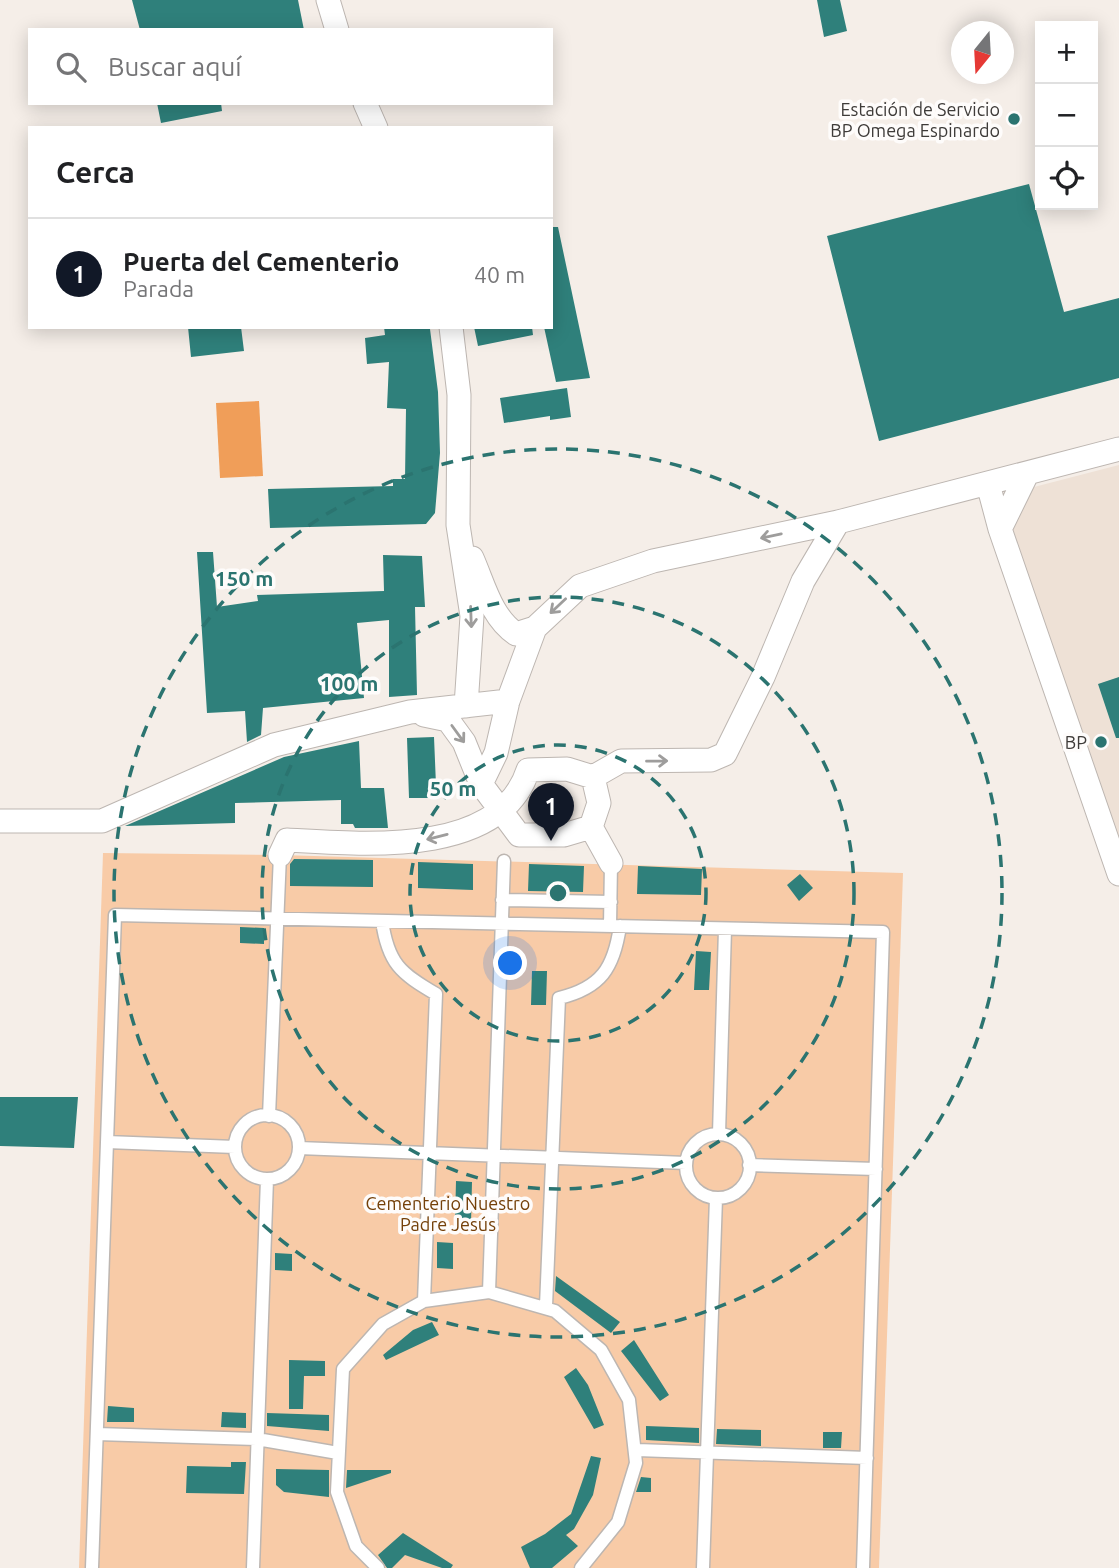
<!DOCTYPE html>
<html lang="es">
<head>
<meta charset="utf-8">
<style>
	body { margin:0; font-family:Ubuntu,sans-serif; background:#f2f2f2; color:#202124 }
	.controls { position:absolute; right:21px; top:21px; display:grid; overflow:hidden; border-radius:0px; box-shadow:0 4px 18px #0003 }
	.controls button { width:63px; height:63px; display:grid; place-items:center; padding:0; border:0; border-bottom:2px solid #e0e0e0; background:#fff; color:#202124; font:35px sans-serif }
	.compass { position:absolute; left:951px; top:21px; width:63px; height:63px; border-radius:50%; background:#fff; box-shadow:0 4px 18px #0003; rotate:198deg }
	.you { position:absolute; left:511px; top:964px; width:24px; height:24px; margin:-18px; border:5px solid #fff; border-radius:50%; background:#1a73e8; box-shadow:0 0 0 10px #1a73e833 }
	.badge { display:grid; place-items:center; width:46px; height:46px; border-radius:50%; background:#111827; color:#fff; font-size:23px; font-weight:700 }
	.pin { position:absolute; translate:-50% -58px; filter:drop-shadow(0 2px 4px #0008) }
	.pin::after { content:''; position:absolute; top:37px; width:24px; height:21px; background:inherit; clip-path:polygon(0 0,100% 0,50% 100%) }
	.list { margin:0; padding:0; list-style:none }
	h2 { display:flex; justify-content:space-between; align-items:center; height:91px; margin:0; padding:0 28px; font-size:30px }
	h2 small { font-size:23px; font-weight:400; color:#757577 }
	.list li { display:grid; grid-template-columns:46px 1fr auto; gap:21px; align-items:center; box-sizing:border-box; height:112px; padding:0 28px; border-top:2px solid #e0e0e0 }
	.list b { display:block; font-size:26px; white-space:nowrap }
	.list p { margin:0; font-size:23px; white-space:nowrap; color:#757577 }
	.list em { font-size:23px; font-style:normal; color:#757577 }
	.icon { flex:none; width:38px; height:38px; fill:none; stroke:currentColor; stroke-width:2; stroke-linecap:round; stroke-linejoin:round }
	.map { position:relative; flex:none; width:1119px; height:1568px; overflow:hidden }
	.search { position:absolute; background:#fff; box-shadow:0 4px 18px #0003; left:28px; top:28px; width:525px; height:77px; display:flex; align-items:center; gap:18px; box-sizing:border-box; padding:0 24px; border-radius:0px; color:#757577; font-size:26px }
	.panel { position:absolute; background:#fff; box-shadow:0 4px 18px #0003; left:28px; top:126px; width:525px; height:203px; border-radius:0px }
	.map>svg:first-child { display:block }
	.built { fill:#eee1d6 }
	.green { fill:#f8cba7 }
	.water { fill:#f09e59 }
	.building { fill:#2f807b }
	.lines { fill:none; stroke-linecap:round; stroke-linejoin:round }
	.lane-casing { stroke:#bdb6b1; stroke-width:15 }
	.street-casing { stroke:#bdb6b1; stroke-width:25 }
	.lane { stroke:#fff; stroke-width:12 }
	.street { stroke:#fff; stroke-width:23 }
	.oneway { stroke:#9e9d9c }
	.ring { fill:none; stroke:#2b7470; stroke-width:3.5; stroke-dasharray:12 9 }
	.poi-dot { fill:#2b7470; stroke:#fefcfb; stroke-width:2.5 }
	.labels { text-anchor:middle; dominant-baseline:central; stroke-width:7; stroke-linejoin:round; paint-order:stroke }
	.poi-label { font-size:18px; fill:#3e3b39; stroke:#fefcfb; text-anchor:end }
	.park-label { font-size:18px; fill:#744009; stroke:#fefcfb }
	.centre { fill:#2b7470; stroke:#fefcfb; stroke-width:3.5 }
	.ring-label { font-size:21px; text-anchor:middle; font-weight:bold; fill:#2b7470; stroke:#fefcfb; stroke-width:7; stroke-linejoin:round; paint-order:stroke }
</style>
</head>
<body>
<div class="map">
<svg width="1119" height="1568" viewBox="0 0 1119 1568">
	<rect width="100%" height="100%" fill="#f5eee8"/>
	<!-- built -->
	<path class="built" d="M1119,465v384l-111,-320 7,-23 19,-19z"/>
	<!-- green -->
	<path class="green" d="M103,853l177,2 623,18 -24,695h-800z"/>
	<!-- water -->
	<path class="water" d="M259,401l4,75 -43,2 -4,-75z"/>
	<!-- building -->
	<path class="building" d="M132,0h166l6,30h-164z
		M817,0h23l7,31 -23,6z
		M157,103h64l1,8 -61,12z
		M1029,184l35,128 55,-14v80l-240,63 -52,-205z
		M551,227h7l32,151 -34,4 -12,-55h7z
		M188,327h53l3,24 -53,6z
		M384,327l46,2 8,63 2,61 -5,60 -9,11 -156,4 -2,-39 125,-3v-7h12l1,-70 -19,-1 2,-46 -22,2 -2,-26 20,-3z
		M474,327h58l1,8 -55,11z
		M567,388l4,29 -21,3v-4l-46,7 -4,-25z
		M197,552h16l4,55 41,-6 -1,-6 127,-4 -1,-36 39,1 3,51h-10l2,88 -28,2v-77l-32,3 7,75 -101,10 -2,27 -14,7 -2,-31 -38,2z
		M1119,677v61h-3l-18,-54z
		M434,737l2,48 -3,1v12h-24l-2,-60z
		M359,741l2,47h23l4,40h-33l-2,-4h-12v-24l-106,3v20l-110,3 159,-69z
		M294,859l79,1v27l-83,-1v-22z
		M418,862l55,2v26l-55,-2z
		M529,864l55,2 -1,26 -55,-1z
		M638,866l64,3 -1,26 -64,-1z
		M800,874l13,14 -14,13 -12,-16z
		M240,927l24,1v16l-24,-1z
		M696,951l15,1 -2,38h-15z
		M532,971h15l-1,34h-15z
		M0,1097h78l-4,51 -74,-2z
		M456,1181l16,1 -1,41 -16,-1z
		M437,1242l16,1v26l-16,-1z
		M275,1253l17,1v17l-17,-1z
		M556,1276l64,46 -9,11 -56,-42z
		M432,1322l7,13 -53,25 -3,-5 30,-25z
		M634,1340l35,55 -9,6 -39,-50z
		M289,1360l36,1v15h-21l-1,33h-14z
		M576,1368l12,17 16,40 -10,4 -30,-52z
		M108,1406l26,2v14h-27z
		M222,1412l24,1v15l-25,-1z
		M267,1413l62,2v16l-62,-5z
		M646,1426l53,2v15l-53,-3z
		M717,1429l44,1v16l-45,-2z
		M823,1432h19l-1,16h-18z
		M591,1456l10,2 -8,37 -19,34 -8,6 12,11 -26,22h-22l-9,-21 24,-13 26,-20z
		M231,1462h15l-2,32 -58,-1 1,-27 44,1z
		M276,1469l53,1v27l-45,-5 -8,-7z
		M347,1470h44v3l-45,15z
		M641,1477l10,1v14h-15z
		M403,1533l50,32 -2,3h-9l-37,-13 -13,13h-5l-9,-13z"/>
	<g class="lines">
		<!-- lane casing -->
		<g class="lane-casing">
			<path id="lane" d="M502,900l109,2
				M382,921c6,42 18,52 54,73l-12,307
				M610,926l1,-63
				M235 1147a32 32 0 1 1 64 0a32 32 0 1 1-64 0Z
				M269,1116l11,-261
				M719,1134l6,-205
				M686 1166a32 32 0 1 1 64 0a32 32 0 1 1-64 0Z
				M107,1142l128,5
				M299,1148l387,15
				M749,1165l127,4
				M489,1292l15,-431
				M546,1306l13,-308c42,-10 55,-30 61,-72
				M97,1434l160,5 81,14
				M637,1450l230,8
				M92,1568l23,-653 768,17 -20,636
				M253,1568l14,-389
				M378,1568l-22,-22 -19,-54 6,-123 40,-45 41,-23 65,-9 66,19 46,39 28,50 7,63 -18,59 -37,46
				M703,1568l13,-370"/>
		</g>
		<!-- street casing -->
		<g class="street-casing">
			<path id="street" d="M328,0l9,30
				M365,103l11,25
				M451,327l8,68 -1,130 14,91 -6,90
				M988,484l12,45 119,345
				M1000,529l27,-55
				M472,558c12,27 19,59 44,76l19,-6
				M424,715l24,5 16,22 17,42
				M593,777l6,26 -8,24 20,36
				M0,821h102l172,-76 136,-33 98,-11
				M591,827l-27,8h-45l-38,-51 15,-31 12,-52 27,-73 45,-42 73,-25 185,-39 281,-73
				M280,855l7,-15c74,4 213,18 241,-70l39,-1 26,8 28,-16 90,-1 14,-6 38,-77 40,-96 35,-59"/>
		</g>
		<!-- lane -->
		<use href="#lane" class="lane"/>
		<!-- street -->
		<use href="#street" class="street"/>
	</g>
	<!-- one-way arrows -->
	<defs><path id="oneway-shaft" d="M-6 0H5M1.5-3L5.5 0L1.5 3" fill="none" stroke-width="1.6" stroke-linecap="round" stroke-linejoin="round" transform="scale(1.75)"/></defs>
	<g class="oneway">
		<use href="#oneway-shaft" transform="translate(771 536) rotate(168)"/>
		<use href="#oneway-shaft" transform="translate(558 606) rotate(137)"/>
		<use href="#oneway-shaft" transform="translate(471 617) rotate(88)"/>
		<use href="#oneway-shaft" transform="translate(458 734) rotate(54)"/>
		<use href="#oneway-shaft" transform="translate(657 761) rotate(-1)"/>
		<use href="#oneway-shaft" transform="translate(437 837) rotate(166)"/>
	</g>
	<!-- distance rings -->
	<g class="ring">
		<circle cx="558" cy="893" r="148"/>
		<circle cx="558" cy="893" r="296"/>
		<circle cx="558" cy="893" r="444"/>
	</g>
	<!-- markers -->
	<g class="poi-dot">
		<circle cx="1014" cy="119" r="7"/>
		<circle cx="1101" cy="742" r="7"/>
	</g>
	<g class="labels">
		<!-- poi labels -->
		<g class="poi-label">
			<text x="1000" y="109">Estación de Servicio<tspan x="1000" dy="21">BP Omega Espinardo</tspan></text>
			<text x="1087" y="742">BP</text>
		</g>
		<!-- park labels -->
		<g class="park-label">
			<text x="448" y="1203">Cementerio Nuestro<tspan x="448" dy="21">Padre Jesús</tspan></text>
		</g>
	</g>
	<circle cx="558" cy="893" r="10" class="centre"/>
	<g class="ring-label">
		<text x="244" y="586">150 m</text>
		<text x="349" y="691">100 m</text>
		<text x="453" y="796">50 m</text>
	</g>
</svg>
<div class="controls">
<button>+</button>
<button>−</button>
<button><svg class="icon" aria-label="locate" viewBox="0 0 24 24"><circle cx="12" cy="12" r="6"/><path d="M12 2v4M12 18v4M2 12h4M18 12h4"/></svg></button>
</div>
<svg class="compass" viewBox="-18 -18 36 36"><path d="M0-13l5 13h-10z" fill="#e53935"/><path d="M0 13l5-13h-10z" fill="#757577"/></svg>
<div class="you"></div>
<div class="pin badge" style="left:551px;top:841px">1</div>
<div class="search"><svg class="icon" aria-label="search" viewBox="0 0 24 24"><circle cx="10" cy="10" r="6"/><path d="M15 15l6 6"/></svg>Buscar aquí</div>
<section class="panel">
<h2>Cerca<small></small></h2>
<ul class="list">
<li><span class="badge">1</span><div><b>Puerta del Cementerio</b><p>Parada</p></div><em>40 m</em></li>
</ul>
</section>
</div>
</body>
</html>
